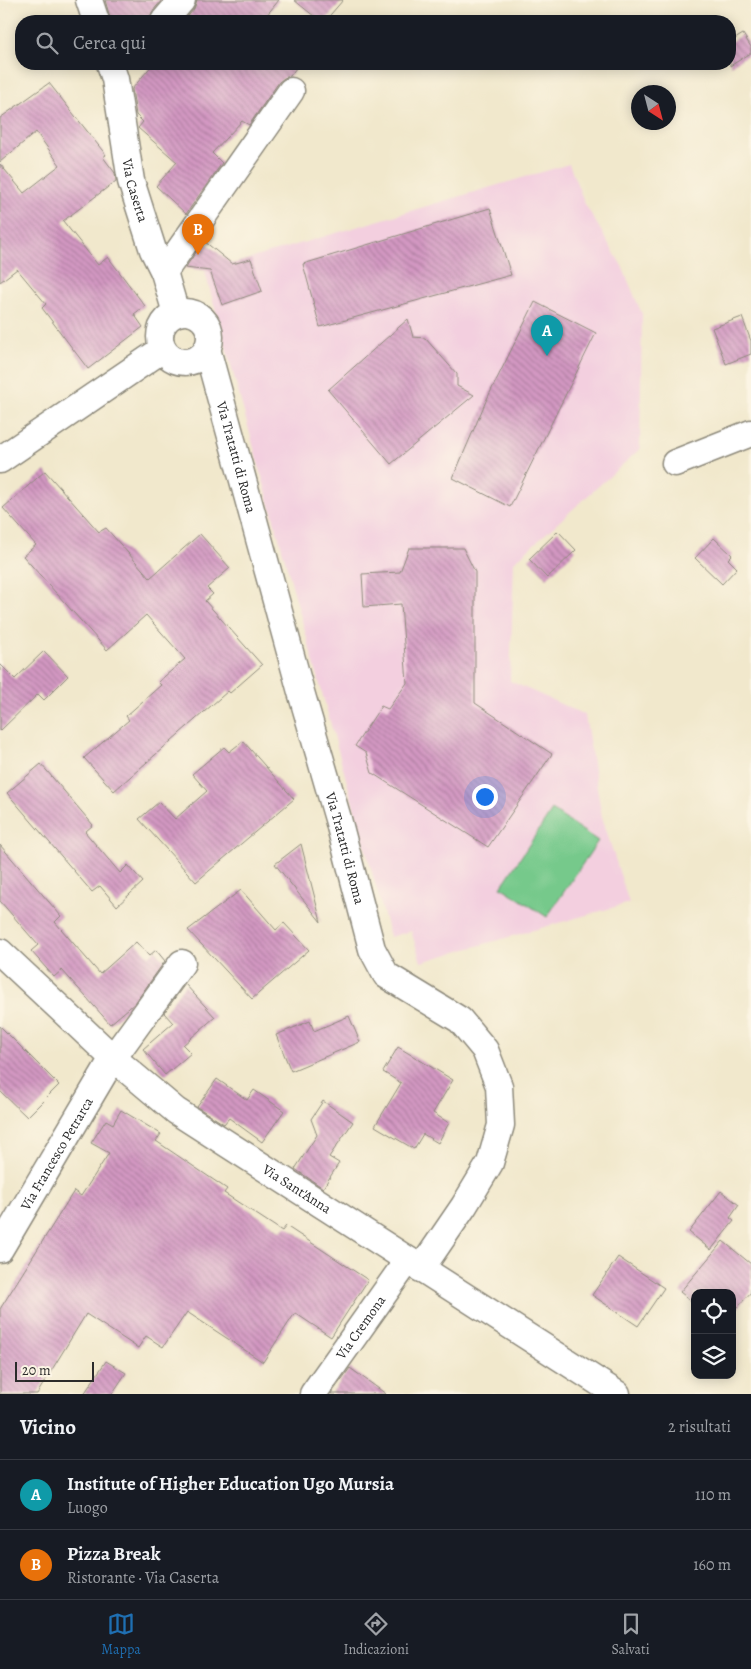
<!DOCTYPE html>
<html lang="it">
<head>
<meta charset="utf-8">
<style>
	body { margin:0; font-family:Alegreya,serif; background:#242831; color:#f1f3f6 }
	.controls { position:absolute; right:15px; bottom:15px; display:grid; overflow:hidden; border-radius:10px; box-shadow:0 2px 12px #0003 }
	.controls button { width:45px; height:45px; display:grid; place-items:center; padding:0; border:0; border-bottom:1px solid #363941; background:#171b24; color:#f1f3f6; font:25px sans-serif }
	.compass { position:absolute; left:631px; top:85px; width:45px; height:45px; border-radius:50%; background:#171b24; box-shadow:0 2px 12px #0003; rotate:144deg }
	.scale { position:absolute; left:15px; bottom:12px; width:79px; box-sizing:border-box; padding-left:5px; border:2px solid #2b2b2b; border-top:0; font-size:14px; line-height:18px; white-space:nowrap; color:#2b2b2b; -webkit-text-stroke:4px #fcf5e5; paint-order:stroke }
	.you { position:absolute; left:484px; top:796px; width:18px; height:18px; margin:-12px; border:4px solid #fff; border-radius:50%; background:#1a73e8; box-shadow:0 0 0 8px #1a73e833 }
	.badge { display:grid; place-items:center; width:32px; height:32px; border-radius:50%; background:#1f6fb2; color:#fff; font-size:16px; font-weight:700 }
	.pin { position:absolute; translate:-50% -41px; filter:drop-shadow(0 1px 2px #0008) }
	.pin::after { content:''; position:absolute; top:26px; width:18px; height:15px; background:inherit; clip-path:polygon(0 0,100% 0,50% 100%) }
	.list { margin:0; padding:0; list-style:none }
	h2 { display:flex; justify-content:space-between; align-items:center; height:65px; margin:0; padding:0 20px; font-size:21px }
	h2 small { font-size:16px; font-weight:400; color:#9ea1a6 }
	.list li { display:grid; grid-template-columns:32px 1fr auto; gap:15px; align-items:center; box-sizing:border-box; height:70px; padding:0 20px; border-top:1px solid #363941 }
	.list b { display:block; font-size:19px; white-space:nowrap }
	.list p { margin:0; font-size:16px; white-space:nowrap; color:#9ea1a6 }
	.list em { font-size:16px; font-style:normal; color:#9ea1a6 }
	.icon { flex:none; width:28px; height:28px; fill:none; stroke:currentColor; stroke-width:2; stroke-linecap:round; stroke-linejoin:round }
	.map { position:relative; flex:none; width:751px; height:1394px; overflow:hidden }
	.search { position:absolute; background:#171b24; box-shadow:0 2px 12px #0003; left:15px; right:15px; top:15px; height:55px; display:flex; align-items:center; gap:12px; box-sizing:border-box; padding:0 18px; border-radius:20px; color:#9ea1a6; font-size:19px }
	.sheet { height:205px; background:#171b24 }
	nav { display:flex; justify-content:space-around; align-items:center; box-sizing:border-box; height:70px; border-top:1px solid #363941; background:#171b24; font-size:14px; color:#9ea1a6 }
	nav a { display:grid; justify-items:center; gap:2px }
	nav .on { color:#1f6fb2 }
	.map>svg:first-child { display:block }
	.built { fill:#f3cfdf }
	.green { fill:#76c98b; stroke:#507a5b }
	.building { fill:url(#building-back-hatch) }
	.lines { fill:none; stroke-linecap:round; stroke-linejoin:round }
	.street-casing { stroke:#8e8a7c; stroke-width:29 }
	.street { stroke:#fff; stroke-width:26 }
	.labels { text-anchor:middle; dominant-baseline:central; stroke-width:4; stroke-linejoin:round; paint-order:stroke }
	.street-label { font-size:14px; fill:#2b2b2b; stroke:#fcf5e5 }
</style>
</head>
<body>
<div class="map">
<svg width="751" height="1394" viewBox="0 0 751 1394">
	<defs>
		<pattern id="building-back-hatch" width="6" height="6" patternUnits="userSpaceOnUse" patternTransform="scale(1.25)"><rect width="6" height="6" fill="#d398c2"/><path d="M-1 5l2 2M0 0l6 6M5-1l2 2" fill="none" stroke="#ab7c9e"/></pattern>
	</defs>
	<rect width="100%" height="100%" fill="#fcf5e5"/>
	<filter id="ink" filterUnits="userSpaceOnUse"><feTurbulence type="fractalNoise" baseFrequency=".02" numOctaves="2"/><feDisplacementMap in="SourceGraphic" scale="10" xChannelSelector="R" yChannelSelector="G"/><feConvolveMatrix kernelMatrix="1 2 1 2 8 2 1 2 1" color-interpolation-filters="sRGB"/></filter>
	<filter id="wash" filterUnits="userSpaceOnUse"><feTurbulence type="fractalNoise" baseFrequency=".0096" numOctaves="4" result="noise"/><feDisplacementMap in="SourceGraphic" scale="20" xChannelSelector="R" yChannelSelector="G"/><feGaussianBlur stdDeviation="1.12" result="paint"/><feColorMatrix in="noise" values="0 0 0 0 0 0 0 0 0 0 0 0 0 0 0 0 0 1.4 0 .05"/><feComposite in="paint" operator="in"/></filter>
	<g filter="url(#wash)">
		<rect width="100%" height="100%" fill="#f1e8cc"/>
		<!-- built -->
		<path class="built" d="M569,164l16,40 37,62 20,48 -2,135 -126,113 -4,119 75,34 17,102 27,86 -208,59 -10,-31 -21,6 -185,-665z"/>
		<!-- green -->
		<path class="green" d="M552,810l46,31 -51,76 -46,-30z"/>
		<g id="blocks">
			<!-- building -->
			<path class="building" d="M105,0h57l-10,12 -3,9h-38z
				M197,0h82l-17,21h-78l10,-12z
				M294,0h49l-18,21h-5z
				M743,34l8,13v6l-21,13v-24z
				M153,64h146l-9,12 -6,2 -5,4 -30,43 -7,-4 -30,32 10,10 -36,51 -30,-28 21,-24 -39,-34 5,-6 -7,-7 -4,-26z
				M49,83l57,72 -3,2 12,16 1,8 -53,40 35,44 10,-8 37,49 -11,8 9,13 -55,42 -46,-61 4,-4 -29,-35 -17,13v-118l24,29 36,-28 -24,-33 -36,30v-44z
				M490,208l21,67 -191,52 -17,-63z
				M204,241l28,23 19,-5 11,32 -40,14 -12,-34 -25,-3z
				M535,302l61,31 -86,174 -57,-29 33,-77z
				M742,317l9,24v13l-25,10 -14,-36z
				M408,319l5,18 12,1 32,36v12l17,9 -83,69 -63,-74z
				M45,471l54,61 7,-4 44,50 50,-44 30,34 -23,20 6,6 -8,7 57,64 -32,28 -2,-2 -114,100 -30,-33 45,-38 -3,-4 35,-31 -3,-3 27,-23 -39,-44 -39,35 -84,-94 13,-11 -33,-37z
				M558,531l18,19 -29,28 -18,-19z
				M714,538l18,17 -4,4 9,9 -15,16 -27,-26z
				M409,548h54l12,24v131l77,51 -64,93 -116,-74 -6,-20 -11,-7 26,-40 7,3 19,-26 -6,-79 -37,3 -2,-33 38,-2z
				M44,651l24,25 -24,24 -6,-6 -38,37v-67l15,15z
				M243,741l51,58 -98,83 -57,-63 20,-17 16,17 32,-28 -15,-17 32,-27 5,5z
				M41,764l52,61 -8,7 35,41 8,-8 15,17 -26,24 -17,-20 -8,6 -85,-99z
				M301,844l20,78 -46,-58z
				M0,845l61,71 -6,6 45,52 36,-32 13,14 7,-6 9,11 -30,42 -25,21 -48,-54 -8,7 -23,-26 7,-6 -38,-44z
				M241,890l35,40 8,-7 25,27 -57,49 -64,-69z
				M185,984l30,33 -32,28 8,8 -26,22 -22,-26 30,-26 -9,-10z
				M349,1016l11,26 -69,29 -15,-36 34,-14 4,10z
				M0,1026l59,59 -32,32 -27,-26z
				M398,1047l55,33 -20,33 16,10 -11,20 -15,-9 -9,15 -39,-23 26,-43 -18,-11z
				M217,1079l30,21 7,-10 30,21 -22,31 -33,-24 -5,6 -27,-17z
				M323,1101l30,21 -24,35 10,6 -16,25 -28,-19 22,-34 -6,-16z
				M121,1110l40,24 -5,7 71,48 -3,4 58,38 4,-5 82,54 -37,57 -36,-24 -32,49 -76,-50 -24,35 -17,-11 -8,12 -52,-34 -49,80h-37v-85l74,-118 7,5 28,-43 -18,-10 15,-23 7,4z
				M721,1191l18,14 -9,13 4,3 -23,29 -22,-18z
				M723,1241l28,23v28l-19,22v-21h-37v11l-15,-12z
				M618,1257l46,31 -26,38 -46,-31z
				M106,1361l20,12 -14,21h-28z
				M350,1368l36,26h-55z"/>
		</g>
	</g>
	<g filter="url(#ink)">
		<use href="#blocks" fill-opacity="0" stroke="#8e8a7c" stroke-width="1"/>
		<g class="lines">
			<!-- street casing -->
			<g class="street-casing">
				<g id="street">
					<path d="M89,0l7,21"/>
					<path d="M164,21l18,-21"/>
					<path id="s1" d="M110,64l5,15 16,102 22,69 11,22 12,41"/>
					<path d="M164,272l127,-181"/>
					<circle cx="185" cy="337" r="25"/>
					<path id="s2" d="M207,349l94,343 37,127 34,130 14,26 74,45 25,30 14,36 2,39 -11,38 -26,43 -43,63"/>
					<path d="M0,460l163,-111"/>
					<path d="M675,463l76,-30"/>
					<path id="s3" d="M0,952l113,106 63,53 441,283"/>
					<path id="s4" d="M0,1249l113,-191 69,-95"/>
					<path id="s5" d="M313,1394l95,-134"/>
				</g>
			</g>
			<!-- street -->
			<use href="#street" class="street"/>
		</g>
	</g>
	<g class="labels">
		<!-- street labels -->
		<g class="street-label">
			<text stroke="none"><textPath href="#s1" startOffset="129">Via Caserta</textPath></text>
			<text stroke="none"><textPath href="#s2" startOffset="112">Via Tratatti di Roma</textPath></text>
			<text stroke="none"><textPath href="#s2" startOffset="518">Via Tratatti di Roma</textPath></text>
			<text stroke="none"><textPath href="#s4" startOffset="111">Via Francesco Petrarca</textPath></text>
			<text stroke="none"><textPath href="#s3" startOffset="381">Via Sant'Anna</textPath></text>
			<text stroke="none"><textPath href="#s5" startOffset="82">Via Cremona</textPath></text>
		</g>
	</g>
</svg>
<div class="controls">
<button><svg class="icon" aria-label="locate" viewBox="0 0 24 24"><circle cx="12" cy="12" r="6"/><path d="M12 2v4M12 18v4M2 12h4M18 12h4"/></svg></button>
<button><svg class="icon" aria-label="layers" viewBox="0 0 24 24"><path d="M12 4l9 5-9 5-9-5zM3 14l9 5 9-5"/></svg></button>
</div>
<svg class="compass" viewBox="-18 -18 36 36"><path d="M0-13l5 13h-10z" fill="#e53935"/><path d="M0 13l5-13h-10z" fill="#9ea1a6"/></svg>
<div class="scale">20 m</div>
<div class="you"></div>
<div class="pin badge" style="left:547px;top:356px;background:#0f9aa8">A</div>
<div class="pin badge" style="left:198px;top:255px;background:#e8710a">B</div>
<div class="search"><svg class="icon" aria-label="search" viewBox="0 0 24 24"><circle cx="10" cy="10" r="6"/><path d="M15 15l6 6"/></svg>Cerca qui</div>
</div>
<section class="sheet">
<h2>Vicino<small>2 risultati</small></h2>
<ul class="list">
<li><span class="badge" style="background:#0f9aa8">A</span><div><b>Institute of Higher Education Ugo Mursia</b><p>Luogo</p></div><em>110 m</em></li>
<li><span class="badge" style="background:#e8710a">B</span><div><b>Pizza Break</b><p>Ristorante · Via Caserta</p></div><em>160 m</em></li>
</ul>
</section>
<nav>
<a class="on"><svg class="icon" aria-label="map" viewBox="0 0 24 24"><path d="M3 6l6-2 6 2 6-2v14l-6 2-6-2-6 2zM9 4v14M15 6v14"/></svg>Mappa</a>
<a><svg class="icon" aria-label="directions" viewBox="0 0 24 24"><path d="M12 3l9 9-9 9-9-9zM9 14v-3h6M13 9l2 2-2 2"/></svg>Indicazioni</a>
<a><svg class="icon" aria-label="saved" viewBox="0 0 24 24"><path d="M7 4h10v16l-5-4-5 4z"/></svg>Salvati</a>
</nav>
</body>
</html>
